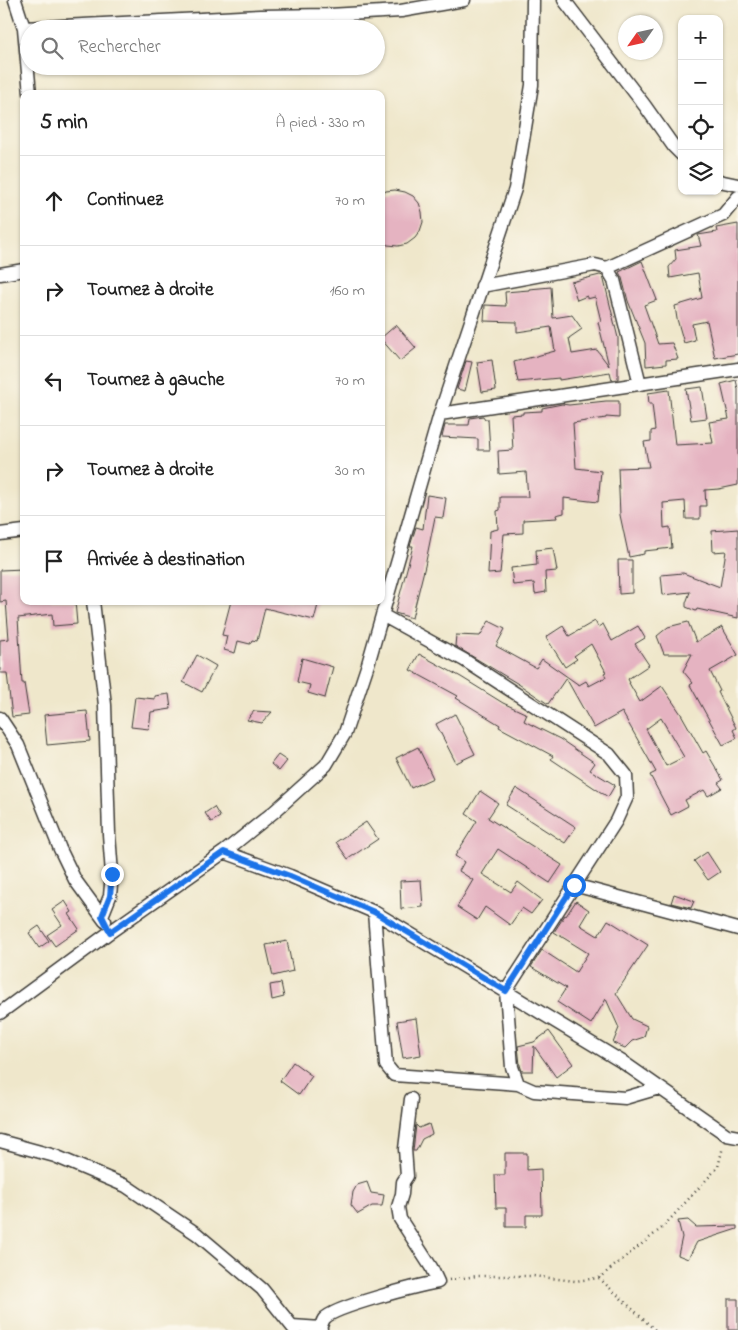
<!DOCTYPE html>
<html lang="fr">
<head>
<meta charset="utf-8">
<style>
	body { margin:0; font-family:"Indie Flower",sans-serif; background:#f2f2f2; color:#222 }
	.controls { position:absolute; right:15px; top:15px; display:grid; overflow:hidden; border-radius:10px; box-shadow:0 1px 4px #0004 }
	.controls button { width:45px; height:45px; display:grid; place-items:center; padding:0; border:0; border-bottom:1px solid #e0e0e0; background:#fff; color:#222; font:25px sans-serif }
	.compass { position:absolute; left:618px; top:15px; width:45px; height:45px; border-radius:50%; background:#fff; box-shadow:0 1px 4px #0004; rotate:236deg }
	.stop { position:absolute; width:15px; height:15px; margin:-11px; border:4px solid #1a73e8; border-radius:50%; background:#fff }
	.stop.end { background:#1a73e8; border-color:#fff; box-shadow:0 1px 5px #0008 }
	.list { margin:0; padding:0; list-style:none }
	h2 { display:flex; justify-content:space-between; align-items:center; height:65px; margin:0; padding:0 20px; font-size:21px }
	h2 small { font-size:16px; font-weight:400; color:#767676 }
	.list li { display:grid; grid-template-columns:32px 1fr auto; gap:15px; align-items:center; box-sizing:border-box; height:90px; padding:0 20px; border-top:1px solid #e0e0e0 }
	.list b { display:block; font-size:19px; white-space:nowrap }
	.list em { font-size:16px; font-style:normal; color:#767676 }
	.icon { flex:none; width:28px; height:28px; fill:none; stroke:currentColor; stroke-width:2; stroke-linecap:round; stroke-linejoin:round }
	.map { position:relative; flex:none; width:738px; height:1330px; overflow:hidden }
	.search { position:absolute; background:#fff; box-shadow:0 1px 4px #0004; left:20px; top:20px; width:365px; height:55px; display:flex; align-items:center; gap:12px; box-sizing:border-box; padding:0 18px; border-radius:28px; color:#767676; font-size:19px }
	.panel { position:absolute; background:#fff; box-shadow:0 1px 4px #0004; left:20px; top:90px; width:365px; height:515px; border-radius:10px }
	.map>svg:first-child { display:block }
	.building { fill:#e5b3c1; fill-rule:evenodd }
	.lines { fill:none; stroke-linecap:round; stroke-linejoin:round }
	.minor-casing { stroke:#3c3a36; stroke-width:15 }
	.path { stroke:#3c3a36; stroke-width:2.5; stroke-dasharray:1 4; stroke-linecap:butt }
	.minor { stroke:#fff; stroke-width:12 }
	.route { stroke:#1a73e8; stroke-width:6 }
</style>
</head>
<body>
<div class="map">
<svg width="738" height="1330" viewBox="0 0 738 1330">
	<rect width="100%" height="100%" fill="#fbf7ec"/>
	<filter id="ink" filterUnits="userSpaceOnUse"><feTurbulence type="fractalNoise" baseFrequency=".02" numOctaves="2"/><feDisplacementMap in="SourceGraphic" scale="10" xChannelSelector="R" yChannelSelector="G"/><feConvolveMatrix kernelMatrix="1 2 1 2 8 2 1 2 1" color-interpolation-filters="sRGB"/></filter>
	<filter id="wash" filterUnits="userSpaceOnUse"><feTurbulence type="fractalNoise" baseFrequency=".0096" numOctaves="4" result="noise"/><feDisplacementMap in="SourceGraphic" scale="20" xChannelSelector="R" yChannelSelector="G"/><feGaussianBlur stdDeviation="1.12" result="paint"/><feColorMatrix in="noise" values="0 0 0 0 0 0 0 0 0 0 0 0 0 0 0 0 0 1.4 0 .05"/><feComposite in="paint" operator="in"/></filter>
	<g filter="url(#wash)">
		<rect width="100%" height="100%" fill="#efe7cb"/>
		<g id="blocks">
			<!-- building -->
			<path class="building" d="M395,190l10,2 8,4 6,7 3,9 1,10 -3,9 -5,7 -8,6 -9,2 -10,-1 -7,-3v-48l5,-3z
				M738,224v130l-23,4 -8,-37 -15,3 3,16 -11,3 -7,-24 -2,-13 27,-8 -4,-25 -28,5 -1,-11 7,-8 -1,-9 26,-4 -3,-11 19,-3 -1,-4z
				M642,261l15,39 -13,5 14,39 14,-1 6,16 -12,1v4l-20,2 -1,-23 -17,-42 -6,-23 -3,-6z
				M600,275l3,1 15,62v41l-6,1 -2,-8 -51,8v-2l-41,4 -4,-20 41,-11 -4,-24 -34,5v-10l-33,-1 1,-16 21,1 -1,-14 24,-2v-1l22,-2 2,31 19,-3 10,14 -13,9 3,16 25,-4 12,16 -11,-44 3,-1 -6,-24 -8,2v-3l-10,4 -6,-18z
				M396,325l20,23 -16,13 -19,-22v-1z
				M492,360l4,30 -14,2 -5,-30z
				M466,361l6,1 -7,29 -8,-2z
				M736,380l2,9v96l-19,4 -14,1 1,16h-6v13h-14l-1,-18 -22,2 1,25 6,-1 2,21 -28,3v3l-15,3 -9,-42 -2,-47 31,-1 -5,-25 7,-1v-10l4,-1 -3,-26h-3l-1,-11 21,-3 6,55 38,-2 -4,-21 20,-3 -8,-35z
				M702,387l5,31 -16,2 -5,-31z
				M606,401h13v17l-13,-1v1l-33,5 3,45 25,3 -3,31 -34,-4v15l-8,2 1,3 -34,2v13l-19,1 -4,39 -12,1 2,-43 8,-2 -1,-18 3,-1v-13h28l-2,-25 -27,2 -1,-23 15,-1 -2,-35 12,-1v-2l19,-1v-3l20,-4 7,1z
				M483,416l2,3h3l2,31h-12v-11l-36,-2 3,-12h24l1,-7z
				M427,495l19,3 -3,20 -8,-1 -10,49 -13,52 -17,-5 18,-67h-3l6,-19 7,2z
				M738,529v89l-41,-9 -1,2 -10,-4v-4l4,-11 -27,3 -2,-20 22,-2 37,14 6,-36 -13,1 -1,-21z
				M553,548l4,23 -12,1 1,20 -11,2 -1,-11 -21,2 -2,-17 26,-3 -1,-15z
				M618,560h14v33l-13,1z
				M24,569v32h51l2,23 -24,2 -1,-12 -34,4 4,65h2l5,32 -17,2 -5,-44h-7v-33l9,-1 -3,-38 -6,1v-32z
				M231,601h88l-5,19 -49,-12 -8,33 -5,-1 -2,4 -12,-3 -3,12 -11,-3 3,-14 -5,-1z
				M489,621l16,8 -9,17 40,22 6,-9 37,26 7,-4 3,5 17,-9 -2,-4 2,-1 -15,-28 -17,12 3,3 -12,8 -19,-30 17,-11 6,10 26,-15 3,6 5,-3 9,17 26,-15 7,12 -10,6 14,21 -21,14 2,4h-1l11,19 22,-16 19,28 22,39 3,-2 7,12 10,17 -5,3 4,5 -14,8 -4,-6 -19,10 3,6 -17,9 -21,-40 6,-3 -34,-60 -28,16 -28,-50 -18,26 -28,-19 -65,-39 1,-11 24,1zM661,718l23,39 -18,9 -20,-37z
				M688,622l8,20 26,-15 16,28 -28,16 10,20 -2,1 18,36 -3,2 4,8 -14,7 -33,-60 3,-2 -10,-12 9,-17h-28l-7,-18 11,-9z
				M419,654l42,23 42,26 24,11 -3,7 36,18 35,24 -5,7 25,15 -7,12 -57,-38 2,-3 -54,-29 1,-2 -44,-27 2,-2 -48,-26z
				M197,655l19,11 -14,26 -19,-10z
				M302,658l31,9 -8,31 -17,-5 2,-8 -13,-3z
				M169,694l2,15 -20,3 -2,17 -18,-2 4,-30 20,2v-3z
				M87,711l3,30 -43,4 -3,-30z
				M254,711l18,1 -10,11 -15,-3z
				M455,714l20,40 -19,9 -20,-39z
				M418,747l15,31 -22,10 -15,-30z
				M278,755l9,6 -8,10 -8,-7z
				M516,788l60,39 -11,16 -59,-38z
				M480,791l18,12 -10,15 74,47 -12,18 -52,-34 -16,25 29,18 7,-10 24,18 -11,14 -9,-6 -12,17 -25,-18 -8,13 -20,-13 16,-27 -14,-9 5,-9 -9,-6 22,-35 -11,-7z
				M214,807l6,10 -9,5 -6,-9z
				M366,822l12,17 -30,20 -12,-17z
				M707,852l13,20 -12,8 -14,-19z
				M421,880l2,27 -22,2 -1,-28z
				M674,894l20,7 -3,7 -20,-5z
				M65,901l7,11 -3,2 10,15 -24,17 -8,-11 15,-10 -10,-15z
				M576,901l13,9 -9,15 18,11 10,-16 40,25 -32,48 16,26 15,7 -3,11 -12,4 -7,7 -12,-5 6,-15 -13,-29 -15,25 -34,-22 9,-14 -35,-21 11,-17 34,22 12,-19 -34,-21 11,-17 1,1z
				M39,926l10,15 -10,7 -10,-15z
				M287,941l6,30 -20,5 -7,-31z
				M281,983l3,14 -12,3 -2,-15z
				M416,1018l5,37 -18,3 -6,-37z
				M549,1031l24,33 -17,13 -22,-31 -1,25h-11l-2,-6 -2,-19 16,-4z
				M293,1062l19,14 -13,19 -19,-14z
				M429,1124l3,10 -10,5 -6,12h-3l3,-26 3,3z
				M505,1153h22v17l14,-1 1,46h-16v12h-20v-19h-10l-1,-33h10z
				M367,1182l4,11 13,2 -2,11h-10l-14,8 -7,-9 2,-13 4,-7z
				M688,1220l8,7 41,-1v3l-40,13 -9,17 -10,-4 4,-18 -4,-16z
				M728,1299h10v31h-10z"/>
		</g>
	</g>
	<g filter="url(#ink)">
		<use href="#blocks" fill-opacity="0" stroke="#3c3a36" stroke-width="1"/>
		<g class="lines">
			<!-- minor casing -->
			<g class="minor-casing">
				<path id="minor" d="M15,0l9,28 6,66
					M564,0l81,106 29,41 8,8
					M24,28l236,-12 69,-1 72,-4 63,-11
					M719,181l19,4
					M607,268l116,-53 15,-18
					M0,274l24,-4
					M482,286l113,-21 12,3 7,12 26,104
					M440,414l298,-45
					M0,534l24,-3
					M93,601l12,104 4,129 3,40 -2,22 -8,20
					M382,615l82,45 145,94 17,21 1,22 -11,24 -110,170 6,76 6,17 16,7 91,7 34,-10
					M0,718l18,27 42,104 15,31 30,41
					M224,852l66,24 84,36 250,151 103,72 11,2
					M574,885l164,44
					M374,912l12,153 8,10 124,9
					M0,1013l110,-81 114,-80 51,-41 51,-46 19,-32 23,-69 72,-250 75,-225 17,-104 1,-85
					M0,1141l55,15 71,30 71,48 65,55 33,41
					M292,1326l29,2
					M319,1330c2,-3 3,-8 5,-11 9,-12 96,-34 114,-37l-7,-15 -31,-48 -2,-12 4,-13 1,-12 4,-6 -2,-27 6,-50"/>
			</g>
			<!-- path -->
			<path class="path" d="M599,1278l56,52
				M449,1280l28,-4h56l42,5 24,-3 63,-50 56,-61 5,-20"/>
			<!-- minor -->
			<use href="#minor" class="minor"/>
		</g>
	</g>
	<g class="lines" filter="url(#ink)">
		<!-- route -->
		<path class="route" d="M112,874l-2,22 -8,20 8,16 114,-80 66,24 84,36 132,79 68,-106"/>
	</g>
</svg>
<div class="controls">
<button>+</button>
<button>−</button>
<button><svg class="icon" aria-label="locate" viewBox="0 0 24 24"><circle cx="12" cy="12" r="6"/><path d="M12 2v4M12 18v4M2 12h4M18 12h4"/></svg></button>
<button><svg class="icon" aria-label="layers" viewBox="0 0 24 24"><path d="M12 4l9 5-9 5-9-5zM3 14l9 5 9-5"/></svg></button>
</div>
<svg class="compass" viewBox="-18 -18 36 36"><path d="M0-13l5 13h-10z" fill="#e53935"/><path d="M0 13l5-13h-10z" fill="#767676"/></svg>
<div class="stop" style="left:574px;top:885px"></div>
<div class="stop end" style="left:112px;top:874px"></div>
<div class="search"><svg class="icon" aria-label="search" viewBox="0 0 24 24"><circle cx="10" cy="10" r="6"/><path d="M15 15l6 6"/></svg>Rechercher</div>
<section class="panel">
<h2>5 min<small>À pied · 330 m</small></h2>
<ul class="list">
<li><svg class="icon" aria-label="ahead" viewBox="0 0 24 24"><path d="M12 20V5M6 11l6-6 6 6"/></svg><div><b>Continuez</b></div><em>70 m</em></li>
<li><svg class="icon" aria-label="right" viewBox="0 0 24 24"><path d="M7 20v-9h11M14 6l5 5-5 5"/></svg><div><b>Tournez à droite</b></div><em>160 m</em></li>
<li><svg class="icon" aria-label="left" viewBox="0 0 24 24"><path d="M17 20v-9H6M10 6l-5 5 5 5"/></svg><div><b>Tournez à gauche</b></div><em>70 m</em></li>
<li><svg class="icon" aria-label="right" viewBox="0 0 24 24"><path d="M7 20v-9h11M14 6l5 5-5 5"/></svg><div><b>Tournez à droite</b></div><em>30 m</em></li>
<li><svg class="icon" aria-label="arrive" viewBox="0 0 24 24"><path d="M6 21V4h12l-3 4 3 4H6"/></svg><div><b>Arrivée à destination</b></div></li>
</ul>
</section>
</div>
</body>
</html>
